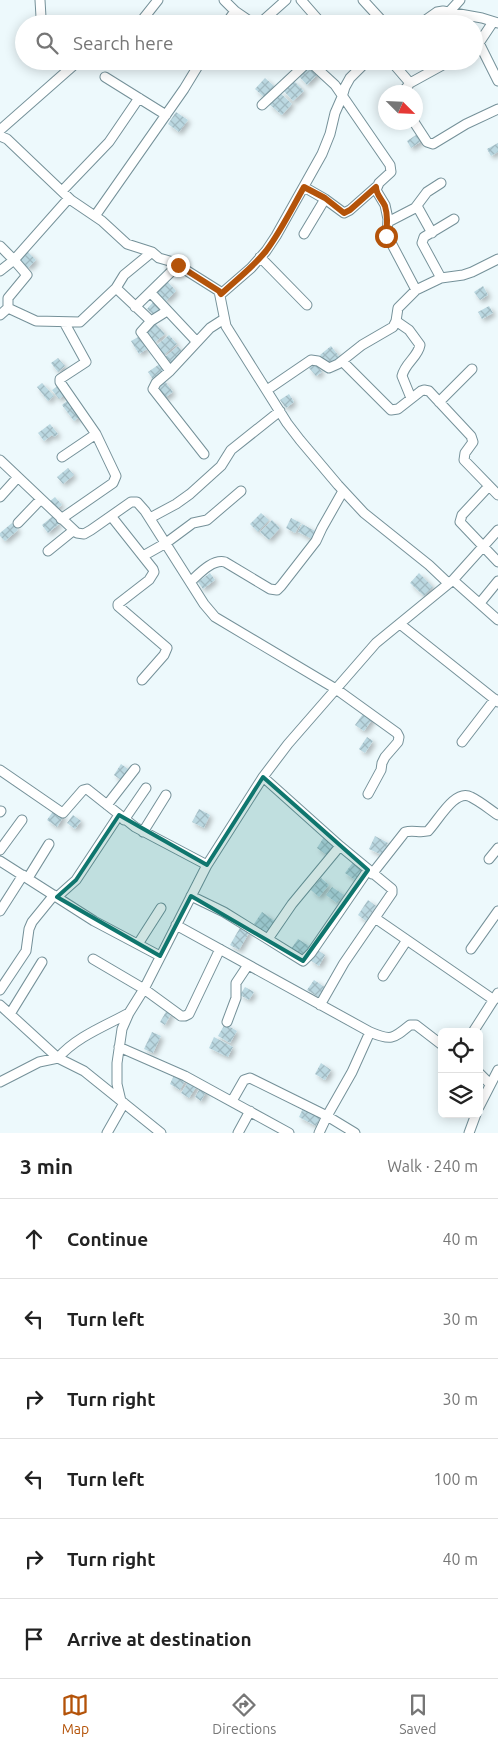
<!DOCTYPE html>
<html lang="en">
<head>
<meta charset="utf-8">
<style>
	body { margin:0; font-family:Ubuntu,sans-serif; background:#f2f2f2; color:#222 }
	.controls { position:absolute; right:15px; bottom:15px; display:grid; overflow:hidden; border-radius:8px; box-shadow:0 2px 12px #0003 }
	.controls button { width:45px; height:45px; display:grid; place-items:center; padding:0; border:0; border-bottom:1px solid #e0e0e0; background:#fff; color:#222; font:25px sans-serif }
	.compass { position:absolute; left:378px; top:85px; width:45px; height:45px; border-radius:50%; background:#fff; box-shadow:0 2px 12px #0003; rotate:114deg }
	.stop { position:absolute; width:15px; height:15px; margin:-11px; border:4px solid #b45309; border-radius:50%; background:#fff }
	.stop.end { background:#b45309; border-color:#fff; box-shadow:0 1px 5px #0008 }
	.list { margin:0; padding:0; list-style:none }
	h2 { display:flex; justify-content:space-between; align-items:center; height:65px; margin:0; padding:0 20px; font-size:21px }
	h2 small { font-size:16px; font-weight:400; color:#767676 }
	.list li { display:grid; grid-template-columns:32px 1fr auto; gap:15px; align-items:center; box-sizing:border-box; height:80px; padding:0 20px; border-top:1px solid #e0e0e0 }
	.list b { display:block; font-size:19px; white-space:nowrap }
	.list em { font-size:16px; font-style:normal; color:#767676 }
	.icon { flex:none; width:28px; height:28px; fill:none; stroke:currentColor; stroke-width:2; stroke-linecap:round; stroke-linejoin:round }
	.map { position:relative; flex:none; width:498px; height:1133px; overflow:hidden }
	.search { position:absolute; background:#fff; box-shadow:0 2px 12px #0003; left:15px; right:15px; top:15px; height:55px; display:flex; align-items:center; gap:12px; box-sizing:border-box; padding:0 18px; border-radius:28px; color:#767676; font-size:19px }
	.sheet { height:545px; background:#fff }
	nav { display:flex; justify-content:space-around; align-items:center; box-sizing:border-box; height:70px; border-top:1px solid #e0e0e0; background:#fff; font-size:14px; color:#767676 }
	nav a { display:grid; justify-items:center; gap:2px }
	nav .on { color:#b45309 }
	.map>svg:first-child { display:block }
	.building { fill:url(#building-cross-hatch); filter:url(#shadow) }
	.lines { fill:none; stroke-linecap:round; stroke-linejoin:round }
	.minor-casing { stroke:#759199; stroke-width:11 }
	.minor { stroke:#fff; stroke-width:9 }
	.route { stroke:#b45309; stroke-width:6 }
	.marked { fill:#0f766e; fill-opacity:0.2; stroke:#0f766e; stroke-width:4; stroke-linejoin:round }
</style>
</head>
<body>
<div class="map">
<svg width="498" height="1133" viewBox="0 0 498 1133">
	<defs>
		<pattern id="building-cross-hatch" width="8" height="8" patternUnits="userSpaceOnUse" patternTransform="scale(1.25)"><rect width="8" height="8" fill="#bbd8e1"/><path d="M0 0l8 8M0 8l8-8" fill="none" stroke="#a1bac2"/></pattern>
		<filter id="shadow"><feDropShadow dx="3" dy="3" stdDeviation="2.5" flood-color="#0004"/></filter>
	</defs>
	<rect width="100%" height="100%" fill="#edf9fc"/>
	<!-- building -->
	<path class="building" d="M310,64l8,10 -11,11 -9,-10z
		M265,78l9,8 -10,11 -9,-8z
		M293,80l11,11 -11,10 -10,-11z
		M279,92l13,12 -10,11 -13,-11z
		M176,112l12,8 -9,12 -11,-8z
		M419,133l4,7 -12,8 -4,-7z
		M498,143v9l-7,4 -4,-7z
		M27,251l9,9 -8,8 -9,-8z
		M167,281l9,10 -10,10 -10,-10z
		M483,286l5,9 -8,5 -6,-8z
		M155,300l9,7 -8,10 -9,-8z
		M489,306l4,7 -11,6 -4,-7z
		M155,323l10,11 -10,8 -9,-12z
		M169,335l8,9 -13,11 -8,-9z
		M140,336l7,13 -8,5 -8,-13z
		M178,346l5,7 -14,12 -5,-7z
		M331,346l10,13 -11,8 -10,-12z
		M58,358l7,8 -7,6 -7,-9z
		M161,363l6,9 -13,9 -6,-9z
		M315,363l7,9 -6,4 -7,-8z
		M164,380l9,12 -10,7 -9,-12z
		M42,383l12,13 -6,5 -11,-14z
		M59,385l7,9 -7,5 -7,-9z
		M289,394l5,8 -8,6 -6,-8z
		M68,400l13,15 -7,6 -12,-16z
		M50,424l8,10 -4,3 -2,-2 -8,6 -6,-8z
		M68,468l6,7 -11,9 -6,-7z
		M55,497l7,8 -7,5 -6,-8z
		M261,513l8,7 -11,12 -8,-8z
		M53,516l6,8 -11,9 -6,-8z
		M291,518l10,5 -6,10 -9,-5z
		M272,520l8,8 -11,12 -9,-8z
		M12,523l6,7 -13,11 -5,-5v-3z
		M302,524l15,8 -5,7 -14,-7z
		M210,573l5,7 -12,9 -5,-7z
		M419,573l14,14 -9,9 -14,-13z
		M365,711l9,6 -10,14 -9,-6z
		M367,737l6,4 -8,12 -6,-4z
		M121,764l7,5 -7,11 -7,-5z
		M199,809l11,6 -6,13 -12,-6z
		M54,810l10,6 -7,11 -10,-7z
		M73,815l8,6 -6,8 -8,-6z
		M375,836l13,7 -6,12 -13,-6z
		M324,837l11,8 -7,11 -11,-8z
		M354,861l10,7 -9,12 -10,-7z
		M321,878l8,7 -10,12 -8,-7z
		M332,887l12,8 -7,8 -11,-8z
		M368,900l8,6 -10,15 -8,-6z
		M262,912l14,10 -9,12 -13,-10z
		M241,926l9,5 -11,19 -9,-5z
		M298,939l11,7 -7,10 -11,-7z
		M316,949l9,6 -6,11 -9,-6z
		M314,980l12,8 -6,10 -13,-8z
		M245,987l9,5 -5,8 -9,-5z
		M167,1010l5,2 -7,13 -5,-3z
		M225,1024l12,7 -7,12 -12,-7z
		M152,1032l9,4 -8,17 -9,-4z
		M214,1037l19,10 -5,10 -19,-9z
		M321,1063l10,7 -6,10 -10,-6z
		M175,1073l11,6 -6,11 -10,-6z
		M190,1079l8,5 -9,14 -8,-5z
		M201,1086l6,4 -6,11 -6,-4z
		M304,1106l17,10 -5,10 -17,-9z"/>
	<g class="lines">
		<!-- minor casing -->
		<g class="minor-casing">
			<path id="minor" d="M40,0l1,17
				M224,0l11,11 19,13
				M301,0l21,24
				M363,0l22,24
				M449,12l11,-12
				M139,24l19,-24
				M226,24l9,-13
				M259,24l27,-24
				M420,24l17,-12 6,-1 39,7 16,5
				M479,43l19,38
				M474,48l5,-5 14,-21
				M309,61l26,24 55,80 1,7 -12,11 -3,7 9,15 3,14 -1,16 29,55
				M391,61l19,22 -7,9
				M105,77l61,38
				M410,83l40,-22
				M262,105l47,-44
				M414,122l13,20 6,2 33,-20 32,-15
				M0,130l75,-66 5,-3
				M0,136l7,3 64,61 31,21 25,23 25,8 7,6 14,4 46,29 7,35 61,97 13,17 38,45 26,28 65,52 19,18
				M304,187l21,12 19,14 6,-3 26,-23
				M62,191l47,-49 30,-44
				M417,206l15,27
				M95,216l89,-127 17,-28
				M388,222l27,-14 12,-16 14,-9
				M304,234l21,-35
				M0,246l14,14 -14,11
				M260,257l47,48
				M441,278l-19,-35 2,-6 30,-18
				M116,288l35,33
				M151,293l46,49
				M221,294l30,-26 15,-17 10,-15 46,-82 8,-20 5,-21 7,-16 3,-10 5,-9 17,-17
				M135,307l43,-42
				M8,308l28,13 44,1 36,-34 8,-13 28,-23
				M8,308v-10l19,-23 -13,-15 55,-62
				M167,311l-16,10 -10,11 29,39
				M0,315l8,-7
				M396,321l13,9 11,15c-2,12 -15,18 -18,31l9,22
				M342,361l49,49 7,-1 23,-18 3,-1 5,1 42,45 2,6 -8,11 -1,7 34,35
				M267,390l44,-30 7,1 11,7 9,-4 24,-19 31,-18 3,-6 2,-13 18,-18 25,-12 22,-3 9,-3 26,-13
				M439,402l33,-33
				M204,454l-51,-65 3,-6 14,-12 40,-43 14,-9
				M62,457l34,-23
				M0,460l77,73 7,1 7,-4 40,-28h6l8,9 59,93 11,13 121,72 61,44 2,4 -1,5 -13,15 -3,6 -1,7 -13,24
				M489,486l-27,29 -2,7 38,40
				M0,497l18,-20
				M111,516l42,53 1,3 -5,8 -31,24v2l49,42 -3,7 -22,25
				M150,518l26,-14 14,-10 31,-28 10,-16 49,-39
				M61,519l52,-36 3,-7 -20,-42 -36,-52v-3l26,-17 -22,-40
				M18,523l23,-24
				M48,551l26,-21
				M143,556l23,-13 27,-20 14,-3 34,-29
				M453,580l45,40
				M190,582c9,-8 22,-23 35,-20l45,27 7,1 4,-4 35,-45 6,-13 21,-37
				M480,603l18,-22
				M400,624l98,78
				M462,742l33,-43
				M0,770l61,42 2,1 20,-23 4,-1 48,38 72,38
				M263,777l77,69 52,43v4l-48,70 -24,42
				M107,805l28,-36
				M0,812l1,-1
				M124,820l22,-32
				M143,832l23,-37
				M0,850l22,-30
				M489,859l9,-11
				M0,861l94,60 66,35
				M372,874l33,-42c8,-2 15,1 23,-1 10,-10 27,-43 43,-34 10,5 18,12 27,18
				M28,878l21,-34
				M191,896l33,16 79,49 8,-8 57,-83
				M57,897l19,-17 43,-65
				M0,911l23,-36
				M375,918l119,82
				M176,925l194,107c21,9 23,7 40,-7h6l26,20
				M268,939l24,-35 48,-58
				M138,944l23,-36
				M471,949l27,-38
				M93,959l51,30 37,27h4l4,-2 31,-65
				M383,976l24,-36
				M0,990l26,-39 3,-22 3,-7 22,-27
				M0,1005l58,53c18,-21 47,-32 71,-45
				M10,1014l32,-52
				M227,1022l9,-24v-15l12,-18
				M473,1032l25,-39
				M119,1047l66,29 104,57
				M479,1073l11,11
				M0,1082l39,-20 19,-4 26,13 77,62
				M121,1101l-4,-17v-21l5,-34 7,-16 15,-24 63,-124 56,-88 25,-33 88,-101 77,-63 45,-50
				M232,1101l12,-21 6,-2 77,38 28,17
				M479,1107l19,-37
				M107,1133l17,-30
				M238,1133l12,-22
				M319,1133l8,-17 25,-44 18,-40
				M469,1133l7,-19"/>
		</g>
		<!-- minor -->
		<use href="#minor" class="minor"/>
	</g>
	<g class="lines">
		<!-- route -->
		<path class="route" d="M178,265l41,26 2,3c15,-14 32,-27 45,-43 15,-20 26,-43 38,-64l21,11 19,15 6,-3 26,-23c0,8 6,12 9,19 3,10 2,19 1,30"/>
	</g>
	<!-- marked area -->
	<path class="marked" d="M263,777l105,93 -65,91 -112,-65 -31,60 -103,-59 19,-17 43,-65 88,50z"/>
</svg>
<div class="controls">
<button><svg class="icon" aria-label="locate" viewBox="0 0 24 24"><circle cx="12" cy="12" r="6"/><path d="M12 2v4M12 18v4M2 12h4M18 12h4"/></svg></button>
<button><svg class="icon" aria-label="layers" viewBox="0 0 24 24"><path d="M12 4l9 5-9 5-9-5zM3 14l9 5 9-5"/></svg></button>
</div>
<svg class="compass" viewBox="-18 -18 36 36"><path d="M0-13l5 13h-10z" fill="#e53935"/><path d="M0 13l5-13h-10z" fill="#767676"/></svg>
<div class="stop" style="left:386px;top:236px"></div>
<div class="stop end" style="left:178px;top:265px"></div>
<div class="search"><svg class="icon" aria-label="search" viewBox="0 0 24 24"><circle cx="10" cy="10" r="6"/><path d="M15 15l6 6"/></svg>Search here</div>
</div>
<section class="sheet">
<h2>3 min<small>Walk · 240 m</small></h2>
<ul class="list">
<li><svg class="icon" aria-label="ahead" viewBox="0 0 24 24"><path d="M12 20V5M6 11l6-6 6 6"/></svg><div><b>Continue</b></div><em>40 m</em></li>
<li><svg class="icon" aria-label="left" viewBox="0 0 24 24"><path d="M17 20v-9H6M10 6l-5 5 5 5"/></svg><div><b>Turn left</b></div><em>30 m</em></li>
<li><svg class="icon" aria-label="right" viewBox="0 0 24 24"><path d="M7 20v-9h11M14 6l5 5-5 5"/></svg><div><b>Turn right</b></div><em>30 m</em></li>
<li><svg class="icon" aria-label="left" viewBox="0 0 24 24"><path d="M17 20v-9H6M10 6l-5 5 5 5"/></svg><div><b>Turn left</b></div><em>100 m</em></li>
<li><svg class="icon" aria-label="right" viewBox="0 0 24 24"><path d="M7 20v-9h11M14 6l5 5-5 5"/></svg><div><b>Turn right</b></div><em>40 m</em></li>
<li><svg class="icon" aria-label="arrive" viewBox="0 0 24 24"><path d="M6 21V4h12l-3 4 3 4H6"/></svg><div><b>Arrive at destination</b></div></li>
</ul>
</section>
<nav>
<a class="on"><svg class="icon" aria-label="map" viewBox="0 0 24 24"><path d="M3 6l6-2 6 2 6-2v14l-6 2-6-2-6 2zM9 4v14M15 6v14"/></svg>Map</a>
<a><svg class="icon" aria-label="directions" viewBox="0 0 24 24"><path d="M12 3l9 9-9 9-9-9zM9 14v-3h6M13 9l2 2-2 2"/></svg>Directions</a>
<a><svg class="icon" aria-label="saved" viewBox="0 0 24 24"><path d="M7 4h10v16l-5-4-5 4z"/></svg>Saved</a>
</nav>
</body>
</html>
